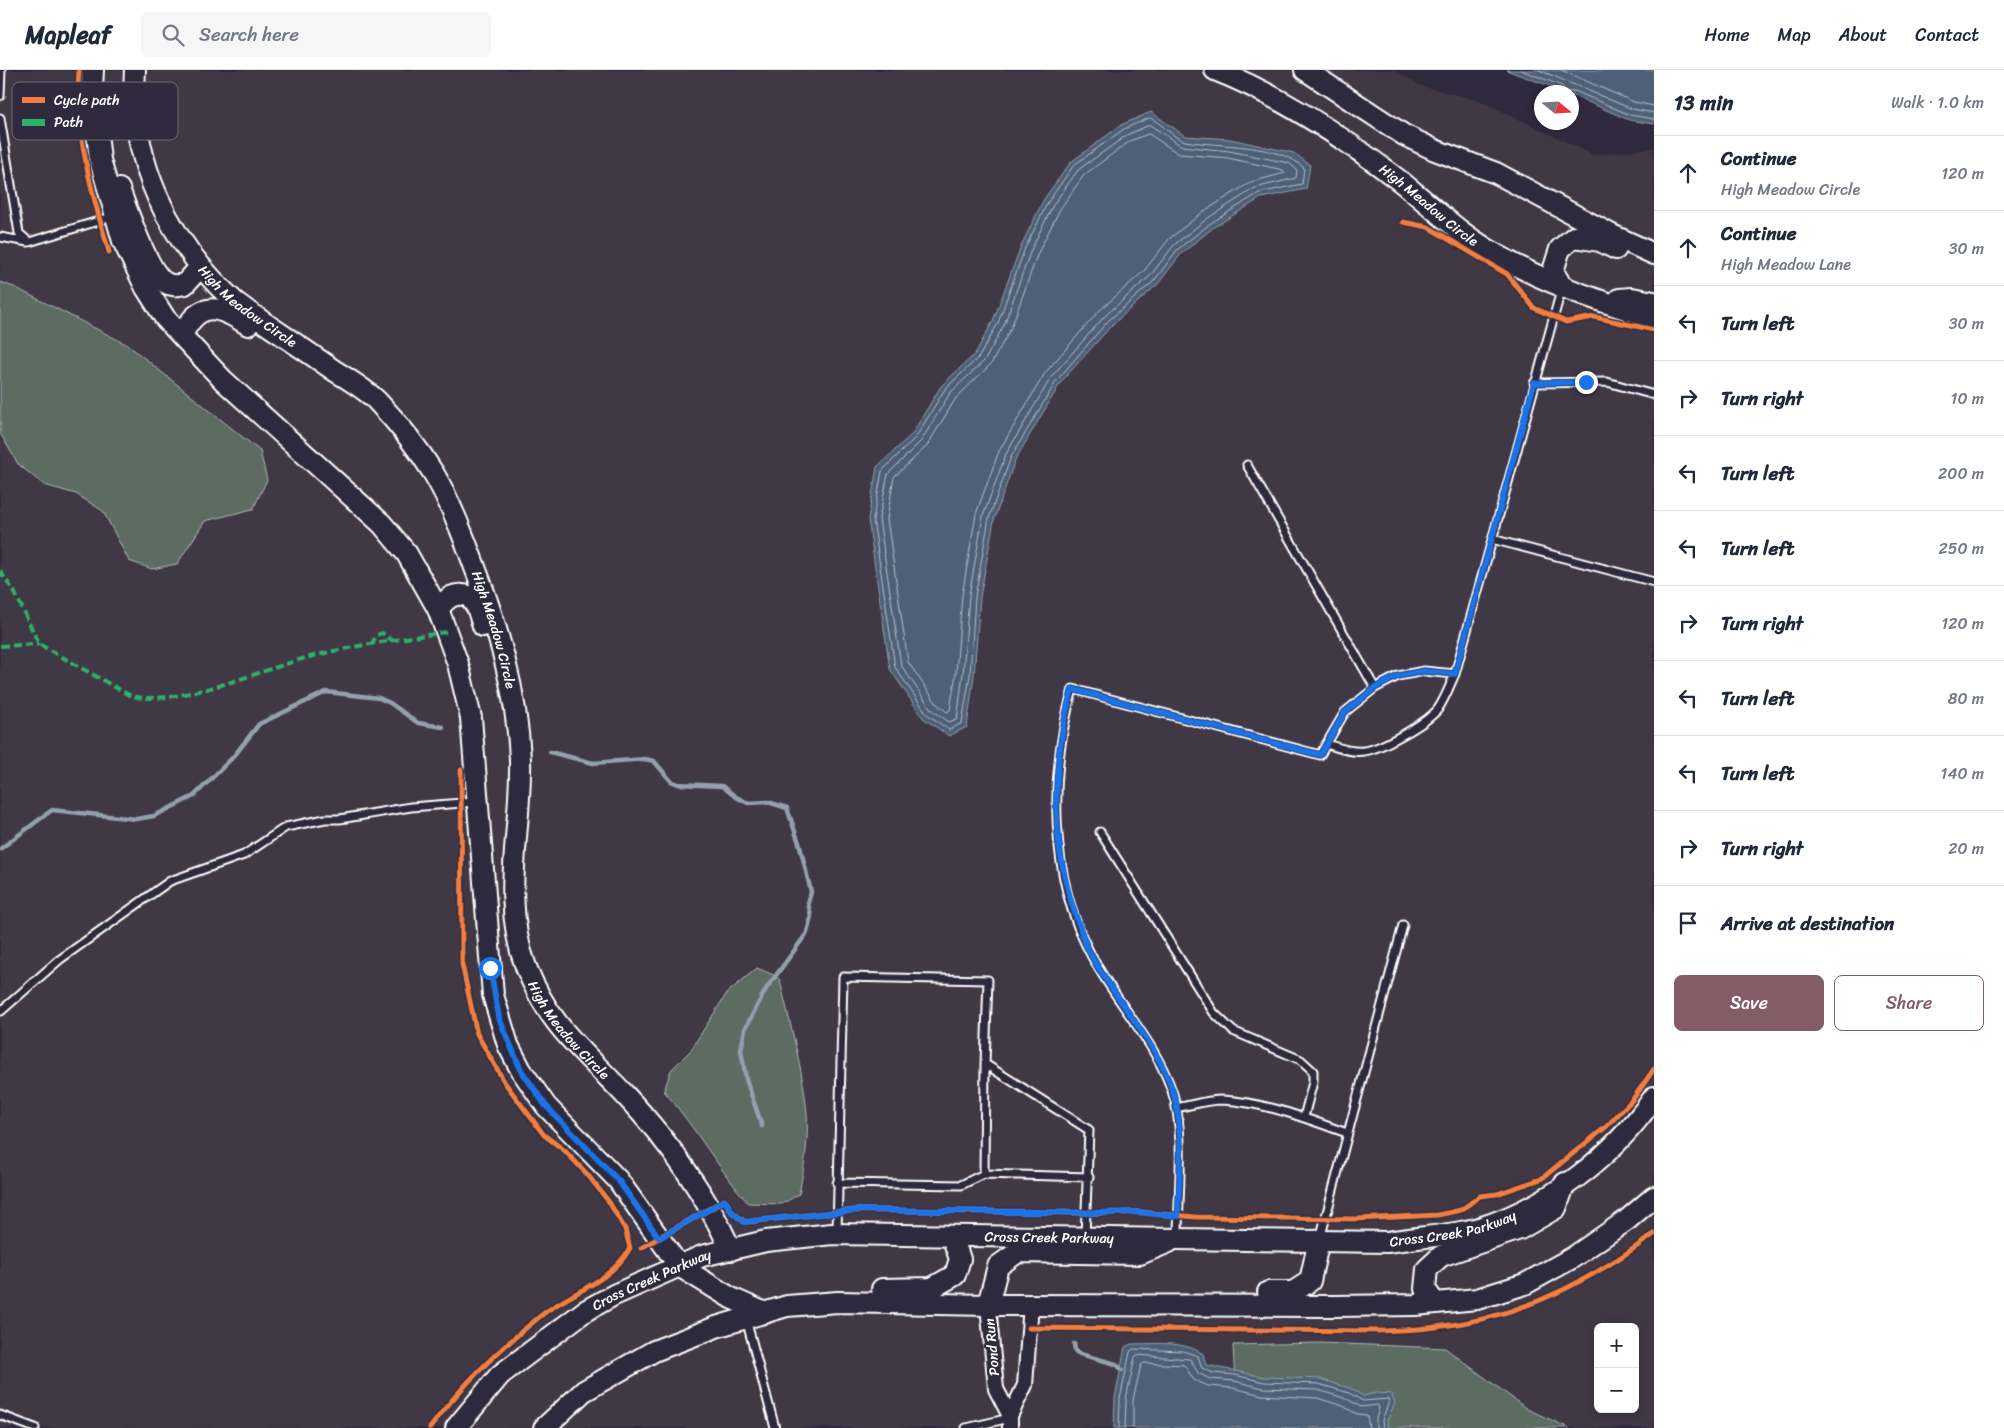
<!DOCTYPE html>
<html lang="en">
<head>
<meta charset="utf-8">
<style>
	body { margin:0; font-family:Sriracha,sans-serif; background:#f6f6f7; color:#1f2937 }
	.controls { position:absolute; right:15px; bottom:15px; display:grid; overflow:hidden; border-radius:8px; box-shadow:0 2px 8px #0003 }
	.controls button { width:45px; height:45px; display:grid; place-items:center; padding:0; border:0; border-bottom:1px solid #e0e1e3; background:#fff; color:#1f2937; font:25px sans-serif }
	.compass { position:absolute; left:1534px; top:15px; width:45px; height:45px; border-radius:50%; background:#fff; box-shadow:0 2px 8px #0003; rotate:108deg }
	.stop { position:absolute; width:15px; height:15px; margin:-11px; border:4px solid #1a73e8; border-radius:50%; background:#fff }
	.stop.end { background:#1a73e8; border-color:#fff; box-shadow:0 1px 5px #0008 }
	.list { margin:0; padding:0; list-style:none }
	h2 { display:flex; justify-content:space-between; align-items:center; height:65px; margin:0; padding:0 20px; font-size:21px }
	h2 small { font-size:16px; font-weight:400; color:#747a83 }
	.list li { display:grid; grid-template-columns:32px 1fr auto; gap:15px; align-items:center; box-sizing:border-box; height:75px; padding:0 20px; border-top:1px solid #e0e1e3 }
	.list b { display:block; font-size:19px; white-space:nowrap }
	.list p { margin:0; font-size:16px; white-space:nowrap; color:#747a83 }
	.list em { font-size:16px; font-style:normal; color:#747a83 }
	.actions { display:flex; gap:10px; padding:15px 20px }
	.actions a { flex:1; padding:11px 0; border:1px solid #845c67; border-radius:8px; text-align:center; font-size:18px; color:#845c67 }
	.actions .main { background:#845c67; color:#fff }
	.icon { flex:none; width:28px; height:28px; fill:none; stroke:currentColor; stroke-width:2; stroke-linecap:round; stroke-linejoin:round }
	.map { position:relative; flex:none; width:1654px; height:1358px; overflow:hidden }
	header { display:flex; align-items:center; gap:30px; box-sizing:border-box; height:70px; padding:0 25px; background:#fff; border-bottom:1px solid #e0e1e3 }
	header strong { font-size:24px }
	nav { display:flex; gap:28px; margin-inline-start:auto; font-size:18px }
	.search { width:350px; height:45px; background:#f6f6f7; display:flex; align-items:center; gap:12px; box-sizing:border-box; padding:0 18px; border-radius:8px; color:#747a83; font-size:19px }
	main { display:flex }
	aside { flex:1; background:#fff }
	.map>svg:first-child { display:block }
	.built { fill:#413945; fill-rule:evenodd }
	.green { fill:#5c6c64; stroke:#aeb6b2 }
	.water { fill:#4d6078; stroke:#94a0ae }
	.lines { fill:none; stroke-linecap:round; stroke-linejoin:round }
	.shore { stroke:#b8bfc9; stroke-width:1 }
	.stream { stroke:#94a0ae; stroke-width:4.5 }
	.lane-casing { stroke:#fff; stroke-width:11 }
	.street-casing { stroke:#fff; stroke-width:18 }
	.secondary-casing { stroke:#fff; stroke-width:24 }
	.lane { stroke:#2f2a3d; stroke-width:7 }
	.street { stroke:#2f2a3d; stroke-width:14 }
	.secondary { stroke:#2f2a3d; stroke-width:20 }
	.quiet { stroke:#2db169; stroke-width:4; stroke-dasharray:8 4; stroke-linecap:butt }
	.cycleway-casing { stroke:#2f2a3d; stroke-width:8 }
	.cycleway { stroke:#f27e40; stroke-width:5 }
	.route { stroke:#1a73e8; stroke-width:6 }
	.labels { text-anchor:middle; dominant-baseline:central; stroke-width:4.5; stroke-linejoin:round; paint-order:stroke }
	.street-label { font-size:14px; fill:#fff; stroke:#2f2a3d }
	.key { fill:#2f2a3d; stroke:#6d6a77; stroke-width:1 }
	.key-label { font-size:14px; fill:#fff }
</style>
</head>
<body>
<header>
<strong>Mapleaf</strong>
<div class="search"><svg class="icon" aria-label="search" viewBox="0 0 24 24"><circle cx="10" cy="10" r="6"/><path d="M15 15l6 6"/></svg>Search here</div>
<nav><a>Home</a><a>Map</a><a>About</a><a>Contact</a></nav>
</header>
<main>
<div class="map">
<svg width="1654" height="1358" viewBox="0 0 1654 1358">
	<rect width="100%" height="100%" fill="#2f2a3d"/>
	<filter id="ink" filterUnits="userSpaceOnUse"><feTurbulence type="fractalNoise" baseFrequency=".02" numOctaves="2"/><feDisplacementMap in="SourceGraphic" scale="10" xChannelSelector="R" yChannelSelector="G"/><feConvolveMatrix kernelMatrix="1 2 1 2 8 2 1 2 1" color-interpolation-filters="sRGB"/></filter>
	<g filter="url(#ink)">
		<!-- built -->
		<path class="built" d="M0,0h1395l26,16 60,15 112,54 61,-7v1280h-1654zM1598,1257h37v82h-37z"/>
		<!-- green -->
		<path class="green" d="M0,212l14,5 114,58 132,106 7,29 -14,29 -48,12 -28,43 -25,5 -23,-8 -26,-50 -27,-17 -32,-9 -26,-21 -18,-31z
			M757,898l19,8 4,4c10,44 23,89 27,133 2,27 -3,55 -8,81l-17,10 -34,-1c-30,-35 -53,-76 -84,-112l7,-21 19,-19 37,-58z
			M1320,1273l125,5 82,61 42,19h-325l-7,-8 -4,-75z"/>
		<!-- water -->
		<path class="water" d="M1506,0h148v54l-25,-4 -57,-25v-3h-6z
			M1151,42l34,24 45,3 64,14 16,12 -4,24 -45,9 -47,29 -33,27 -23,30 -46,41 -51,57 -46,78 -21,60 -14,77 -6,78 -7,52 -18,9 -26,-18 -33,-49 -22,-150 9,-52 35,-33 29,-48 34,-32 18,-33 28,-75 23,-47 27,-37 50,-37z
			M1131,1274c23,0 52,-4 72,10l3,11 58,12 56,2 32,10 11,7 14,-3 14,1 4,9 -8,18 1,7h-274l1,-30 10,-51z"/>
		<g class="lines">
			<!-- shore -->
			<path class="shore" d="M1521,0l41,16 5,6 8,-1 55,24 24,4
				M1539,0l93,39 22,4
				M1561,0l73,32 20,4
				M1150,48c12,5 23,20 35,23 34,6 94,2 119,27l-2,16 -43,9 -48,30 -34,27 -23,31 -46,40 -51,59 -46,77 -22,61 -14,79 -5,78 -8,48 -13,7 -22,-16 -32,-47 -22,-148 9,-48 34,-34 29,-48 34,-32 19,-34 27,-75 23,-46 26,-37 50,-36z
				M1150,55l32,21 47,5 60,12 8,7 -1,8 -41,10 -47,30 -34,27 -24,31 -46,41 -52,59 -46,78 -23,62 -14,80 -6,78 -6,45 -8,3 -18,-13 -30,-44 -22,-146 9,-45 33,-33 29,-48 35,-33 19,-35 27,-75 22,-45 25,-35 49,-35z
				M1149,64l30,20 49,4 55,12 2,3 -34,9 -48,30 -34,27 -25,32 -46,41 -53,61 -46,78 -23,63 -14,81 -6,78 -6,37 -3,2 -10,-8 -29,-42 -21,-143 7,-42 33,-31 29,-48 35,-34 20,-36 27,-75 22,-44 24,-34 46,-34z
				M1119,1358l1,-29 10,-47 3,-3 50,2 15,5 4,12 11,5 22,2 29,7 55,2 30,9 14,8 25,-2 1,3 -7,18 1,8
				M1125,1358l1,-29 9,-42 2,-2 53,4 8,14 12,6 24,2 29,7 55,2 29,9 14,8 17,-2 1,3 -3,11v9
				M1133,1358v-28l8,-35 3,-2 40,2 10,15 14,6 25,2 29,7 55,3 26,8 14,8 10,1 2,13"/>
			<!-- stream -->
			<path class="stream" d="M550,682l43,11 52,-4 9,2 17,20 7,3 44,2 14,11 12,6 20,-1 19,6 13,38 11,46 -3,11 3,13 -4,17 -41,56 -21,40 -4,21 5,29 16,47
				M0,779l52,-39 84,9 18,-3 40,-20 40,-40 25,-32 67,-32 53,6 11,5 28,20 25,4
				M1074,1274l1,7 5,3 36,10 6,6"/>
			<!-- lane casing -->
			<g class="lane-casing">
				<path id="lane" d="M0,26l1,-26
					M0,48l19,115 10,9 86,-26
					M0,167l28,5
					M1534,313l73,-1 47,13
					M1247,395l128,223
					M1492,469l162,43
					M1326,674c11,3 25,9 38,7 17,-2 63,-28 74,-42 7,-10 12,-24 17,-35
					M1100,762l114,181 19,18 68,29 12,11v11l-9,35
					M1,941l58,-51 111,-79 74,-26 42,-28 39,-8h15l71,-12 64,-5
					M1176,1038c15,-3 32,-8 46,-8 43,2 85,19 125,33
					M984,1104l1,-110
					M837,1113l124,2 23,-11 105,3
					M837,1162l6,-255 145,3 -3,84 104,66 -4,107
					M1178,1168c0,-43 8,-107 -6,-147 -17,-50 -57,-90 -81,-136 -42,-78 -42,-183 -18,-266l247,66 25,-43 30,-24 23,-12 26,-5 31,3 107,-387
					M1320,1169l83,-314
					M746,1249l29,109
					M0,1345l35,13
					M966,1358l44,-10"/>
			</g>
			<!-- street casing -->
			<g class="street-casing">
				<path id="street" d="M988,1235l8,84 14,27
					M1010,1358v-12l15,-31 6,-81"/>
			</g>
			<!-- secondary casing -->
			<g class="secondary-casing">
				<g id="secondary">
					<path d="M93,0l-1,18 8,72 23,81 23,47 19,30 58,62 159,144 25,30 31,55 20,55 13,54 22,277 15,50 13,25 25,36 72,74 61,86 52,32 34,15"/>
					<path id="s1" d="M135,0c-6,90 33,171 99,231 32,24 66,45 98,68 15,10 34,20 46,33 21,22 40,46 56,72 16,27 28,58 39,88 24,64 44,128 47,197 2,71 -20,140 6,208 24,61 57,83 100,129 42,45 79,97 105,154"/>
					<path id="s2" d="M1215,0c66,26 125,65 181,108 27,20 50,44 77,62 55,37 118,60 181,77"/>
					<path d="M1305,0l99,65 31,15 61,23 116,62 42,19"/>
					<path d="M119,119c8,20 29,85 47,94 7,4 12,2 19,1l15,-17"/>
					<path d="M1562,217l-9,-16 7,-22 14,-12 26,4 16,8"/>
					<path d="M1619,229l13,-1 22,4"/>
					<path d="M182,265c18,-36 37,-29 66,-10"/>
					<path d="M438,539c10,-12 16,-17 31,-13l8,11 6,19"/>
					<path d="M882,1219l50,-1 23,-13 5,-16 -8,-23"/>
					<path d="M1268,1222h25l17,-11 9,-41"/>
					<path d="M1435,1233l-10,-14 2,-20 14,-13 79,-27 36,-21 9,-25"/>
					<path d="M988,1235l10,-39 20,-14 122,2 29,-12"/>
					<path id="s3" d="M456,1358l44,-53 85,-64 29,-16 88,-39 64,-15 66,-7 556,8c29,-5 62,-6 91,-14 69,-21 135,-72 175,-131"/>
					<path d="M544,1358l40,-37 70,-40 62,-24 71,-21 51,-4 150,3 346,1 81,-1 62,-6 48,-15 47,-26 55,-38 27,-23"/>
				</g>
			</g>
			<!-- lane -->
			<use href="#lane" class="lane"/>
			<!-- street -->
			<use href="#street" class="street"/>
			<!-- secondary -->
			<use href="#secondary" class="secondary"/>
			<!-- quiet -->
			<path class="quiet" d="M0,501l15,22 24,51 90,51c40,14 131,-24 173,-36 47,-13 97,-20 145,-27
				M371,575l6,-10 5,-2 11,8
				M0,576l39,-2"/>
			<!-- cycleway casing -->
			<g class="cycleway-casing">
				<path id="cycleway" d="M79,0c-5,60 13,124 30,182
					M1403,152l25,5 79,47 27,34 32,14 28,-5 60,13
					M641,1178l84,-48 7,12 13,10 112,-12 247,3 33,-1 59,5 160,2 82,-4 23,-5 19,-14 17,-2 44,-15 65,-52 27,-28 21,-30
					M1029,1258l350,3c19,-1 38,-1 57,-4 80,-8 155,-46 218,-93
					M430,1358c32,-44 70,-80 113,-114 29,-22 69,-33 87,-66l-5,-19 -16,-27 -22,-28 -23,-24 -20,-15 -39,-52 -28,-49 -15,-70 -1,-194"/>
			</g>
			<!-- cycleway -->
			<use href="#cycleway" class="cycleway"/>
		</g>
	</g>
	<g class="lines" filter="url(#ink)">
		<!-- route -->
		<path class="route" d="M490,898l9,50 22,52 25,36 72,74 41,58 66,-38 7,12 12,10 114,-12 246,3 33,-1 41,4c1,-40 7,-86 -5,-124 -17,-51 -57,-91 -82,-137 -5,-8 -8,-19 -11,-28 -30,-77 -30,-160 -8,-238l248,66 25,-43 30,-24 23,-12 26,-5 31,3 79,-291 52,-1"/>
	</g>
	<g class="labels">
		<!-- street labels -->
		<g class="street-label">
			<text stroke="none"><textPath href="#s2" startOffset="254">High Meadow Circle</textPath></text>
			<text stroke="none"><textPath href="#s1" startOffset="274">High Meadow Circle</textPath></text>
			<text stroke="none"><textPath href="#s1" startOffset="695">High Meadow Circle</textPath></text>
			<text stroke="none"><textPath href="#s1" startOffset="1114">High Meadow Circle</textPath></text>
			<text stroke="none"><textPath href="#s3" startOffset="1059">Cross Creek Parkway</textPath></text>
			<text stroke="none"><textPath href="#s3" startOffset="654">Cross Creek Parkway</textPath></text>
			<text stroke="none"><textPath href="#s3" startOffset="249">Cross Creek Parkway</textPath></text>
			<text transform="translate(992 1277) rotate(-95)">Pond Run</text>
		</g>
	</g>
	<!-- legend -->
	<rect x="12" y="12" width="166" height="58" rx="8" class="key"/>
	<rect x="22" y="27" width="23" height="6" fill="#f27e40"/>
	<rect x="22" y="49" width="23" height="7" fill="#2db169"/>
	<g class="key-label">
		<text x="54" y="35">Cycle path</text>
		<text x="54" y="57">Path</text>
	</g>
</svg>
<div class="controls">
<button>+</button>
<button>−</button>
</div>
<svg class="compass" viewBox="-18 -18 36 36"><path d="M0-13l5 13h-10z" fill="#e53935"/><path d="M0 13l5-13h-10z" fill="#747a83"/></svg>
<div class="stop" style="left:490px;top:898px"></div>
<div class="stop end" style="left:1586px;top:312px"></div>
</div>
<aside>
<h2>13 min<small>Walk · 1.0 km</small></h2>
<ul class="list">
<li><svg class="icon" aria-label="ahead" viewBox="0 0 24 24"><path d="M12 20V5M6 11l6-6 6 6"/></svg><div><b>Continue</b><p>High Meadow Circle</p></div><em>120 m</em></li>
<li><svg class="icon" aria-label="ahead" viewBox="0 0 24 24"><path d="M12 20V5M6 11l6-6 6 6"/></svg><div><b>Continue</b><p>High Meadow Lane</p></div><em>30 m</em></li>
<li><svg class="icon" aria-label="left" viewBox="0 0 24 24"><path d="M17 20v-9H6M10 6l-5 5 5 5"/></svg><div><b>Turn left</b></div><em>30 m</em></li>
<li><svg class="icon" aria-label="right" viewBox="0 0 24 24"><path d="M7 20v-9h11M14 6l5 5-5 5"/></svg><div><b>Turn right</b></div><em>10 m</em></li>
<li><svg class="icon" aria-label="left" viewBox="0 0 24 24"><path d="M17 20v-9H6M10 6l-5 5 5 5"/></svg><div><b>Turn left</b></div><em>200 m</em></li>
<li><svg class="icon" aria-label="left" viewBox="0 0 24 24"><path d="M17 20v-9H6M10 6l-5 5 5 5"/></svg><div><b>Turn left</b></div><em>250 m</em></li>
<li><svg class="icon" aria-label="right" viewBox="0 0 24 24"><path d="M7 20v-9h11M14 6l5 5-5 5"/></svg><div><b>Turn right</b></div><em>120 m</em></li>
<li><svg class="icon" aria-label="left" viewBox="0 0 24 24"><path d="M17 20v-9H6M10 6l-5 5 5 5"/></svg><div><b>Turn left</b></div><em>80 m</em></li>
<li><svg class="icon" aria-label="left" viewBox="0 0 24 24"><path d="M17 20v-9H6M10 6l-5 5 5 5"/></svg><div><b>Turn left</b></div><em>140 m</em></li>
<li><svg class="icon" aria-label="right" viewBox="0 0 24 24"><path d="M7 20v-9h11M14 6l5 5-5 5"/></svg><div><b>Turn right</b></div><em>20 m</em></li>
<li><svg class="icon" aria-label="arrive" viewBox="0 0 24 24"><path d="M6 21V4h12l-3 4 3 4H6"/></svg><div><b>Arrive at destination</b></div></li>
</ul>
<div class="actions"><a class="main">Save</a><a>Share</a></div>
</aside>
</main>
</body>
</html>
